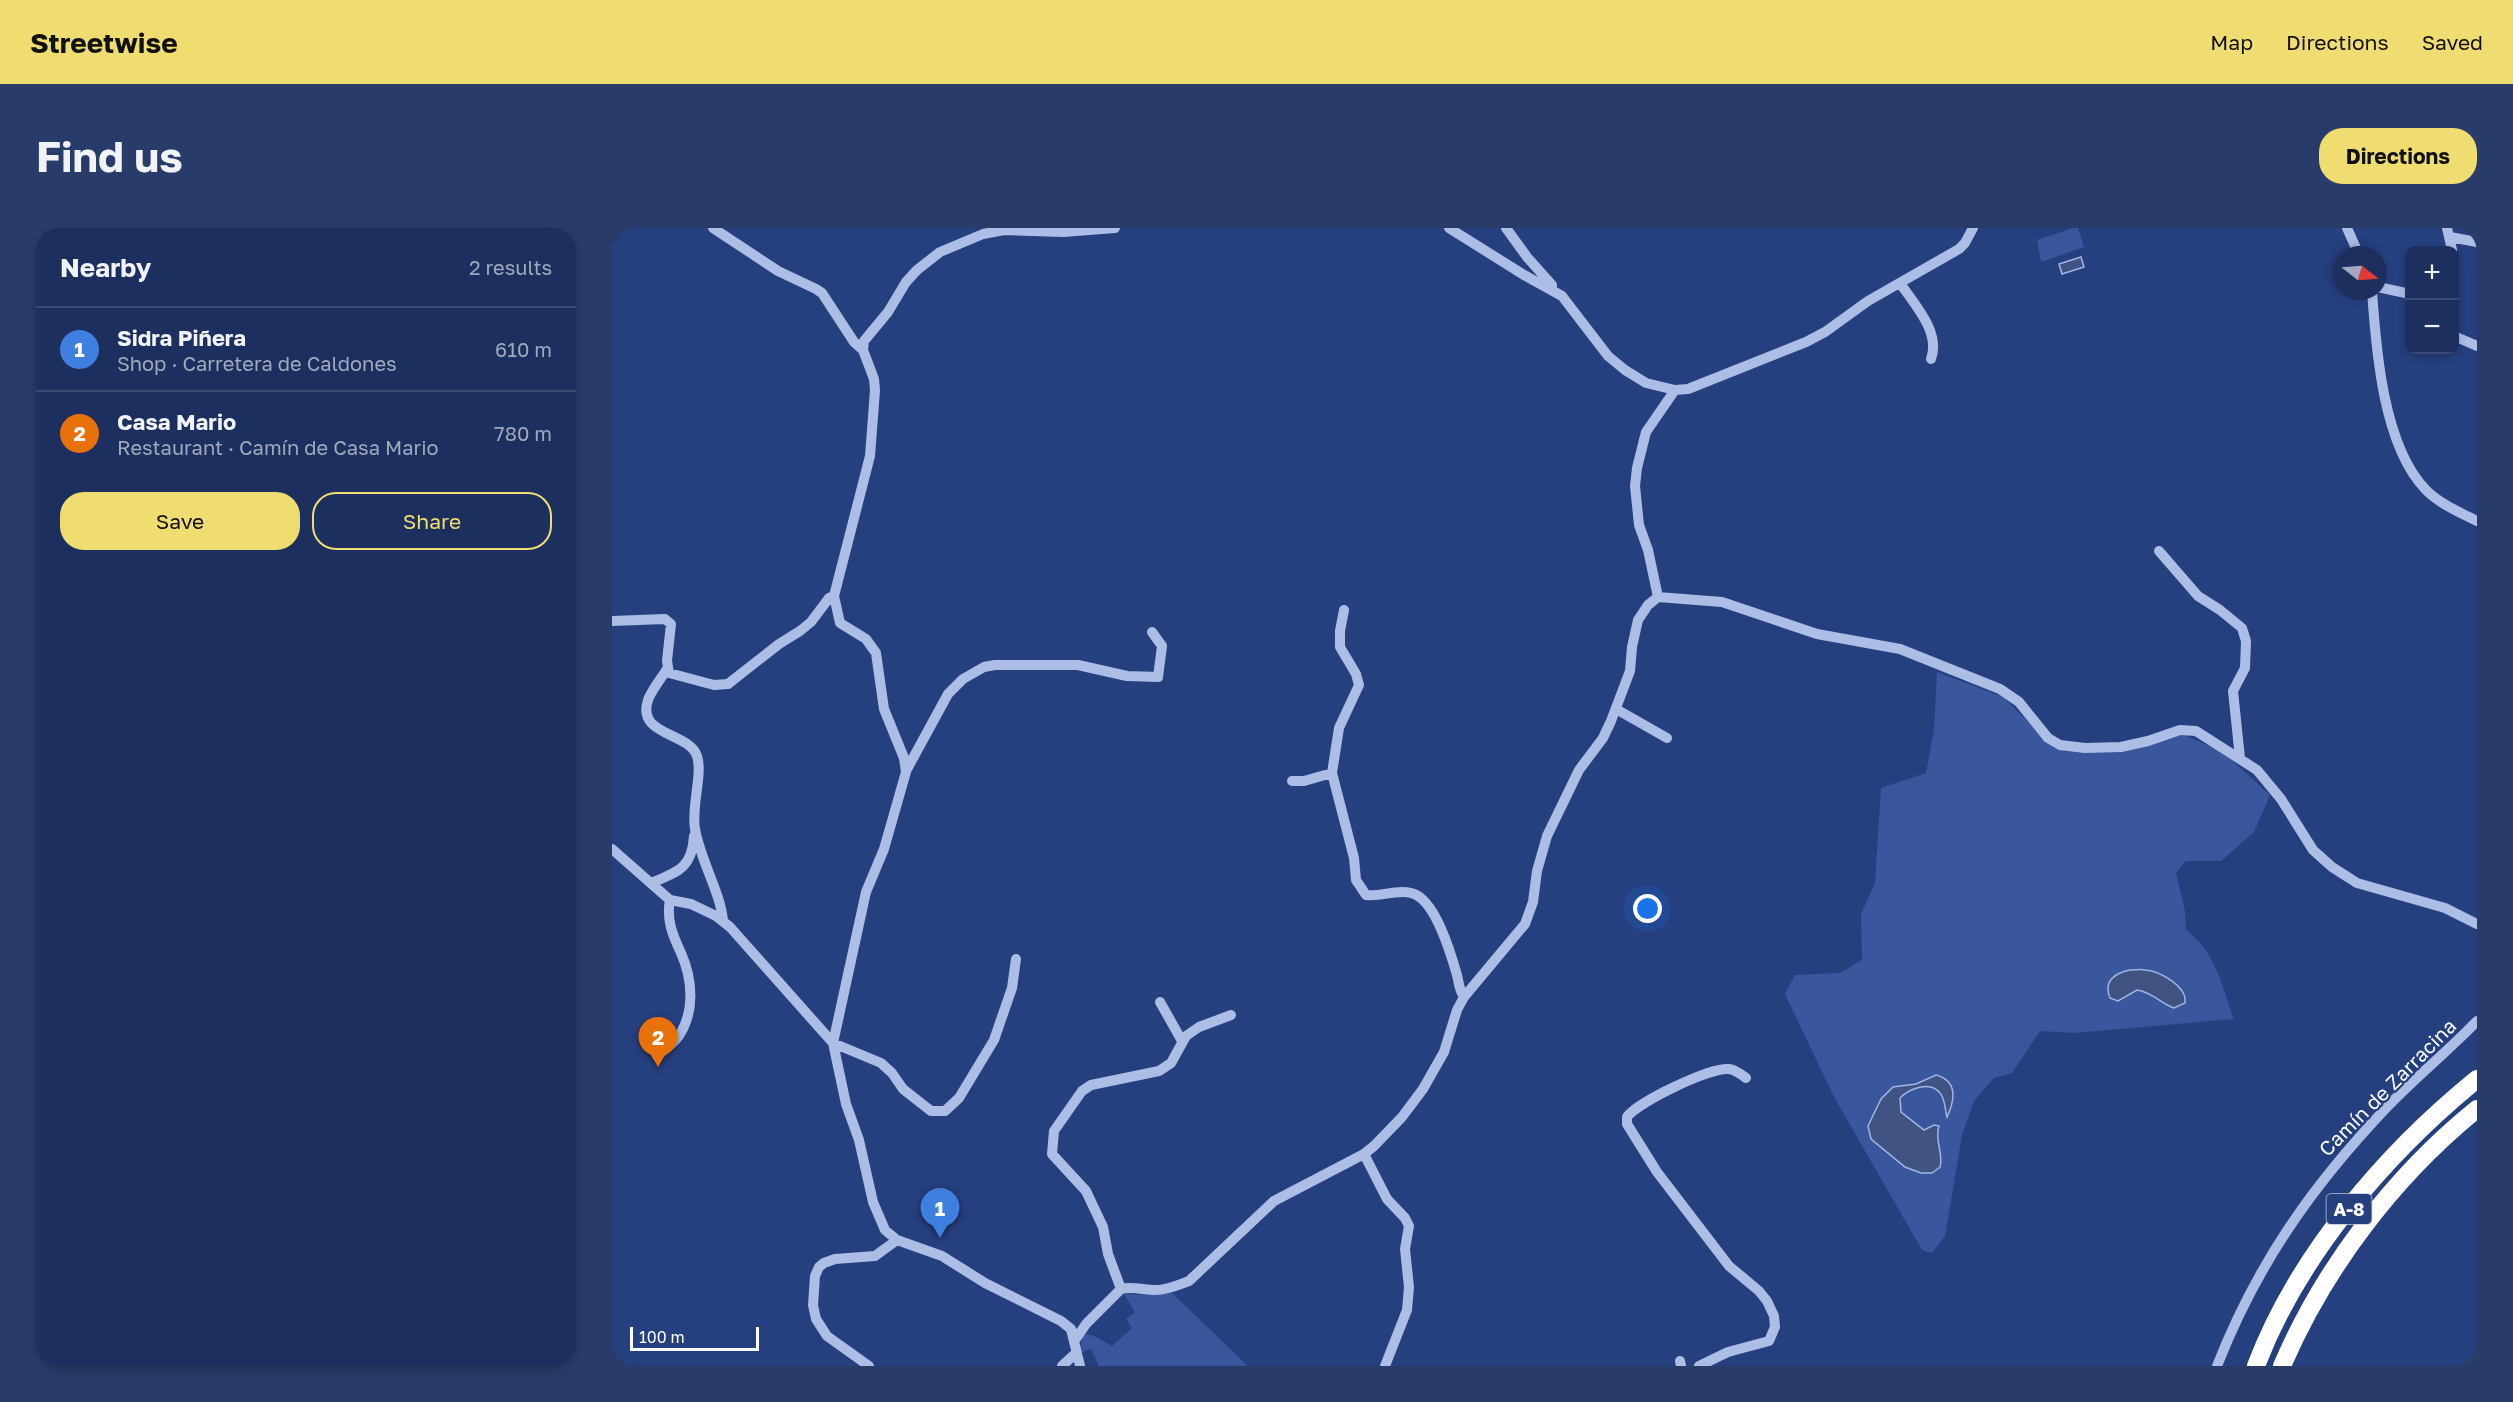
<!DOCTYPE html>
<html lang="en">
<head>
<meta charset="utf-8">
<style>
	body { margin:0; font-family:"Golos Text",sans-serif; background:#293b68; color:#f1f3f6 }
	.controls { position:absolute; right:18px; top:18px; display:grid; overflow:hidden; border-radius:12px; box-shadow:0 3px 9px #0003 }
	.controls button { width:54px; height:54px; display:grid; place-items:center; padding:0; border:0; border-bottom:2px solid #3a4a74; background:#1c2f5f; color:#f1f3f6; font:30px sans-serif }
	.compass { position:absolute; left:1721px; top:18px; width:54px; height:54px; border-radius:50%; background:#1c2f5f; box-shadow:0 3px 9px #0003; rotate:107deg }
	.scale { position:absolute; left:18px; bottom:15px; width:129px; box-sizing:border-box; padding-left:6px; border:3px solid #fff; border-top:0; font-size:16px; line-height:21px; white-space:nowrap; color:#fff; -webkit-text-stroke:4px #263f7f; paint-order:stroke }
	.you { position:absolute; left:1036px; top:681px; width:21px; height:21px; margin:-15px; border:4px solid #fff; border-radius:50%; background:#1a73e8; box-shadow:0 0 0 9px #1a73e833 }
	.badge { display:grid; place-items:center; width:39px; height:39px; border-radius:50%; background:#efdd71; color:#fff; font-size:20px; font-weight:700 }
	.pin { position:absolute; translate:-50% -50px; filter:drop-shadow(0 2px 3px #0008) }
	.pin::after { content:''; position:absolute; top:32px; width:21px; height:18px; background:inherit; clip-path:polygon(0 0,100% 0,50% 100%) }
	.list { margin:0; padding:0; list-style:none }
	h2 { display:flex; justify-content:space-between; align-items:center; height:78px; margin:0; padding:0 24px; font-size:26px }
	h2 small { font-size:20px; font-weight:400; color:#a0a9bd }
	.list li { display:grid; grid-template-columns:39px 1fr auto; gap:18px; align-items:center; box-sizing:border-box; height:84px; padding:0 24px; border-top:2px solid #3a4a74 }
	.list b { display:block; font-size:22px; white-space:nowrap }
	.list p { margin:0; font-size:20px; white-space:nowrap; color:#a0a9bd }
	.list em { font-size:20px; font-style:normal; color:#a0a9bd }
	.actions { display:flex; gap:12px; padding:18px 24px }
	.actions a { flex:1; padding:14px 0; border:2px solid #efdd71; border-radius:24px; text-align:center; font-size:21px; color:#efdd71 }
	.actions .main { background:#efdd71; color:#111 }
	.map { position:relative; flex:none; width:1865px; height:1138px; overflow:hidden; border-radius:24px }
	header { display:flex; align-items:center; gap:36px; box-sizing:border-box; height:84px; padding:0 30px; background:#efdd71; color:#111 }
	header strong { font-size:28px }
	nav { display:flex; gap:33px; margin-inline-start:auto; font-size:21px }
	.intro { display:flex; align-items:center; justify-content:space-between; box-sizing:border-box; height:144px; padding:0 36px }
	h1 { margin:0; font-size:42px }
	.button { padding:15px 27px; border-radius:24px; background:#efdd71; color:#111; font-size:21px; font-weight:700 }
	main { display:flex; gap:36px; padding:0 36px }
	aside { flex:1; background:#1c2f5f; border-radius:24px; box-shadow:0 3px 9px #0003 }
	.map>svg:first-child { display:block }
	.green { fill:#3a579d }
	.water { fill:#405382; stroke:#a0b6e6; stroke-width:1.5 }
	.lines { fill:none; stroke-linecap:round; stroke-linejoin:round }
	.minor { stroke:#acbde6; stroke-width:10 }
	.highway { stroke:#fff; stroke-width:18 }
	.labels { text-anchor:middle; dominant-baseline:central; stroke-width:4.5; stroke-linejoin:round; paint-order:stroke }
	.shield { fill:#263f7f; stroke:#bec5d9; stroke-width:1.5 }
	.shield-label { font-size:18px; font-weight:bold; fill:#fff }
	.street-label { font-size:20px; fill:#fff; stroke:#263f7f }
</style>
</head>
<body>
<header>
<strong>Streetwise</strong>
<nav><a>Map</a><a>Directions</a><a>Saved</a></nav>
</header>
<div class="intro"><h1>Find us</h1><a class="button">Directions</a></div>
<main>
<aside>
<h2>Nearby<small>2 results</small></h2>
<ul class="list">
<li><span class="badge" style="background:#3f7fe0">1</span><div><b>Sidra Piñera</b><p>Shop · Carretera de Caldones</p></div><em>610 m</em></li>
<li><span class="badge" style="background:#e8710a">2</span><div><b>Casa Mario</b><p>Restaurant · Camín de Casa Mario</p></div><em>780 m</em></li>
</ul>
<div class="actions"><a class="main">Save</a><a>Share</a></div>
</aside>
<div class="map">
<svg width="1865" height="1138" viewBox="0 0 1865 1138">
	<rect width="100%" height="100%" fill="#263f7f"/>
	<!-- green -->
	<path class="green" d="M1461,0h5l6,19 -43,15 -4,-22z
		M1325,444l66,25 52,51h57l72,-13 38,16 48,44 -16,37 -33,29h-35l-10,12 9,38 1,19c29,21 36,56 48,89l-160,14 -34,-2 -28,42 -18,5 -20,23 -12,34 -17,101 -13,17 -10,-3 -88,-153 -49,-103 10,-19 45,-2 22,-13 -1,-46 14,-31 6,-95 45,-15 8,-43z
		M560,1065l76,73h-149l-8,-17 -12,4 4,-20 13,4 16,9 20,-18 -6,-9 9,-7 -11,-18 33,1z"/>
	<!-- water -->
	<path class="water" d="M1469,29l3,10 -22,7 -3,-10z
		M1518,742c5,0 11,-1 15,0 15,1 43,17 40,33l-11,5c-14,-5 -22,-16 -37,-18l-19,11 -8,-3c-7,-17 5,-25 20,-28z
		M1324,847c22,6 19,25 11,42 -2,-7 -2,-19 -7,-24 -10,-13 -31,-4 -40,5l1,14 23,18 10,-5 5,1c-5,15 5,27 1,41l-8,6h-11l-16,-6 -34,-28 -3,-13 13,-27 12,-12 23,-3z"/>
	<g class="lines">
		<!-- minor -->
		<path class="minor" d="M101,0l65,43 38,18 6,4 32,49 9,8 11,29 1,11 -5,66 -36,140 6,27 26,16 10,14 8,56 20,49 2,14 -22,77 -18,43 -33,151 13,61 13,36 14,62 12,28 12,10 45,16 43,27 76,38 10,8 9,37
			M837,0l75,47 38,21 46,60 17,14 21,13 29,7
			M894,0l21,29 25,28v5
			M1735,0l12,27
			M1835,0l5,22
			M1838,9l27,5
			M1288,55c14,21 41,49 31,76
			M1766,59l32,7
			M1760,63c4,58 11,155 54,199 14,14 33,22 51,31
			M1842,108l23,10
			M251,122l1,-9 24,-29 18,-30 11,-12 23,-18 43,-18 21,-4 59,2 52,-4
			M1547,323l39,45 22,14 22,18 4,13 -1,27 -12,23 7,67
			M1046,369l64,5 95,32 83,15 100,40 19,13 29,36 12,7 25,3 36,-1 27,-6 32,-11 16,1 61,39 24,29 32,51 19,17 25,16 88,25 32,16
			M1046,369l-10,-47 -9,-25 -4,-39 2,-18 9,-36 29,-42 13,-1 118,-47 19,-10 43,-31 91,-52 6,-6 8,-15
			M732,382l-4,21v16l16,27 3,11 -20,43 -7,45 22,85 2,22 10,15c15,2 30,-6 45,-2 24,5 40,61 46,82 2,8 2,15 7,22
			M0,393l53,-2 6,5 -4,37 2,12 45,12 14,-1 51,-40 21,-13 11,-9 18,-24 5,-2
			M55,441c-6,10 -15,20 -19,31 -12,36 41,32 49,56 6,18 -6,51 -2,73 5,30 26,65 28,92
			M1004,481l51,29
			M294,543l42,-77 15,-15 21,-12 11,-2h83l49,11 31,1 4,-31 -10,-14
			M680,553h12l28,-8
			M0,621l58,51 21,4 25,12 14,11 103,116 48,20 11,10 11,16 28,22h14l14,-13 35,-58 18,-52 4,-29
			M39,655c27,-11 41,-15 43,-47
			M548,774l22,39
			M45,828c7,-6 15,-11 21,-19 17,-24 15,-57 3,-84 -8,-17 -15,-33 -11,-53
			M752,926l23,45 18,19 4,8 -4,23 4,38 -2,23 -22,56
			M509,1061l-13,-35 -5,-27 -17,-36 -34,-37 2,-23 28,-40 9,-6 68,-14 12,-8 15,-27 13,-9 32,-12
			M463,1112l11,-16 35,-35c11,-3 23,1 35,1 12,0 22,-5 33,-9l85,-80 90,-47 10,-8 28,-29 21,-28 21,-37 13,-42 7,-13 61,-73 8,-22 4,-31 10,-35 32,-66 24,-32 8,-17 19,-50 2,-24 6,-27 10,-15 10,-8
			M1068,1133l1,5
			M257,1138l-42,-30 -11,-17 -3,-14 2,-29 4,-9 5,-4 11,-4 40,-3 22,-16
			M450,1138l13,-12
			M1087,1138l29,-14 41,-11 6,-14 -1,-11 -7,-15 -8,-10 -30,-25 -72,-94 -30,-48v-7c11,-15 83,-50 102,-48 7,1 12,5 17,9
			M1605,1138c40,-102 95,-180 170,-259 29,-30 61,-56 90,-86"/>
		<!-- highway -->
		<path class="highway" d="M1644,1138c42,-111 130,-213 221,-287
			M1670,1138c42,-98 112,-190 195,-257"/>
	</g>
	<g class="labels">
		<!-- shield labels -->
		<rect class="shield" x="1714.5" y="966" width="45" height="30" rx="4.5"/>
		<g class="shield-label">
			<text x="1737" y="981">A-8</text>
		</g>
		<!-- street labels -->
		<g class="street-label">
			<text transform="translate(1775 859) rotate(-45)">Camín de Zarracina</text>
		</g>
	</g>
</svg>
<div class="controls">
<button>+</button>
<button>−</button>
</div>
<svg class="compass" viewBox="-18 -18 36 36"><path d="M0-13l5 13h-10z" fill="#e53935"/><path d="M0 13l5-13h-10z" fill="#a0a9bd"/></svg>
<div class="scale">100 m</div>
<div class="you"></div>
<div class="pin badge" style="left:328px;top:1010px;background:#3f7fe0">1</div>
<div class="pin badge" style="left:46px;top:839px;background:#e8710a">2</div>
</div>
</main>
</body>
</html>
